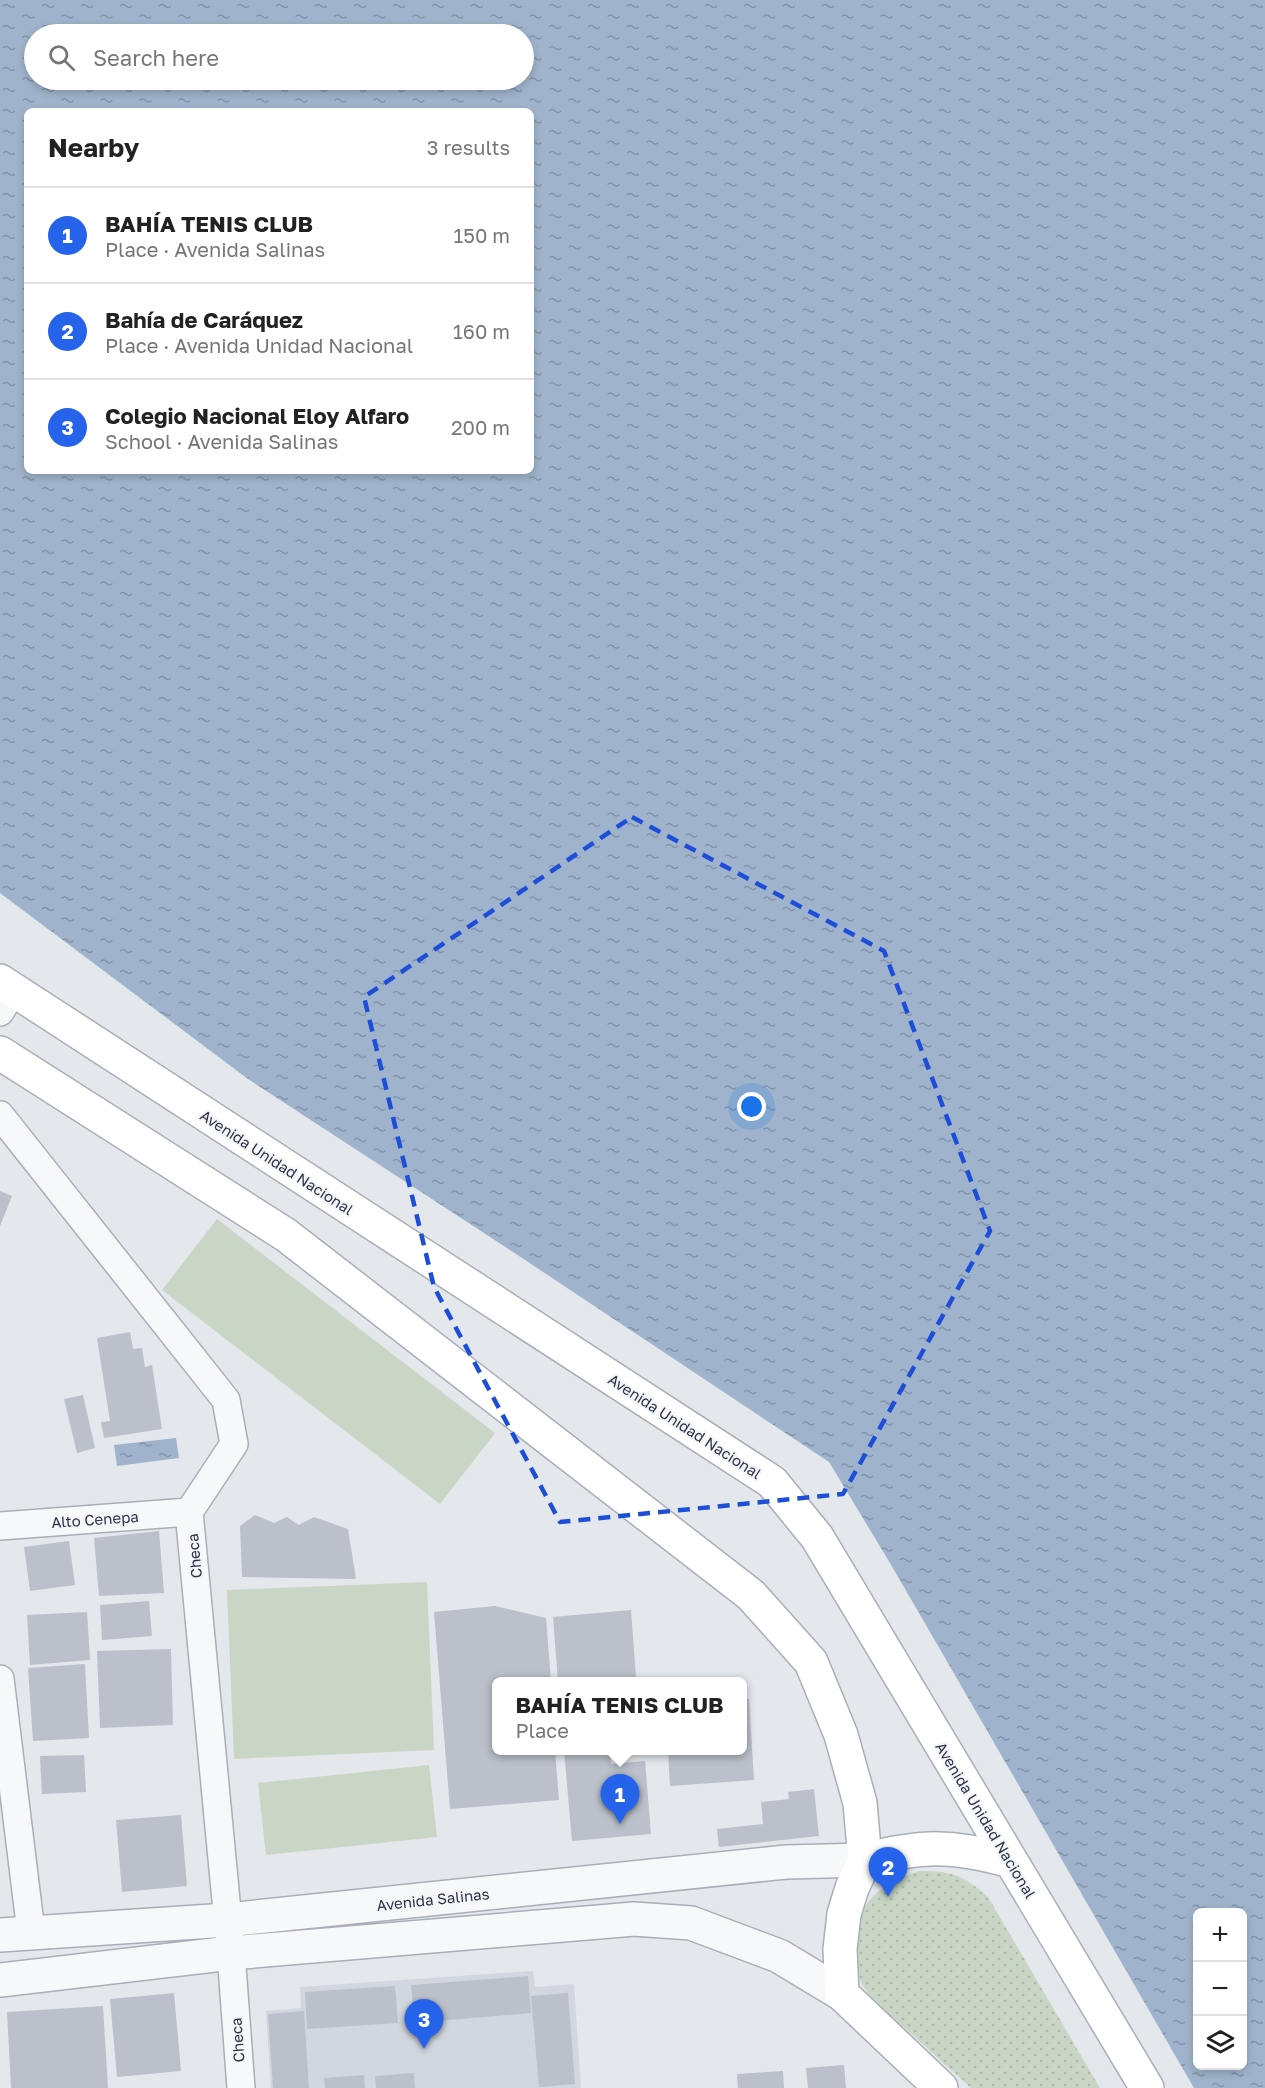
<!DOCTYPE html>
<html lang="en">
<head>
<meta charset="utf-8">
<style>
	body { margin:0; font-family:"Golos Text",sans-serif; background:#f6f6f6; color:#222 }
	.controls { position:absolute; right:18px; bottom:18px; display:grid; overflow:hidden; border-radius:9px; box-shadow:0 3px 9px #0003 }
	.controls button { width:54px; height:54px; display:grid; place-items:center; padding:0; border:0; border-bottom:2px solid #e0e0e0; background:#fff; color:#222; font:30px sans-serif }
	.you { position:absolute; left:752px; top:1107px; width:21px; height:21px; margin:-15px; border:4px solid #fff; border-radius:50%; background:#1a73e8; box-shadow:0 0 0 9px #1a73e833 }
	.badge { display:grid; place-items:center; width:39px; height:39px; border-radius:50%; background:#2563eb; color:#fff; font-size:20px; font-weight:700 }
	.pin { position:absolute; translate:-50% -50px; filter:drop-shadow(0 2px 3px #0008) }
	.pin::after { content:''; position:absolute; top:32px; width:21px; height:18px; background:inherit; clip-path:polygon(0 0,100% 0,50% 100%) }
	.popup { position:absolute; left:492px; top:1677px; width:255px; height:78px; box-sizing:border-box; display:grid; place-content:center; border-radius:9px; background:#fff; filter:drop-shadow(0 2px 4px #0005); font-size:20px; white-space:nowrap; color:#767676 }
	.popup b { font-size:22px; color:#222 }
	.popup::after { content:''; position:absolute; left:50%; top:100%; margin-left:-12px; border:12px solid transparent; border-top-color:#fff }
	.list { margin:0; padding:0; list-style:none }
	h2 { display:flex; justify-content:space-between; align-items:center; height:78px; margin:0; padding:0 24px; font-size:26px }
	h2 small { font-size:20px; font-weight:400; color:#767676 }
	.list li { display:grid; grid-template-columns:39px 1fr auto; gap:18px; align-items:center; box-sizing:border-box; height:96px; padding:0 24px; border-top:2px solid #e0e0e0 }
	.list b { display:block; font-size:22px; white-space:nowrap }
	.list p { margin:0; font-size:20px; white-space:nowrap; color:#767676 }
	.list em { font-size:20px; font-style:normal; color:#767676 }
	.icon { flex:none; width:33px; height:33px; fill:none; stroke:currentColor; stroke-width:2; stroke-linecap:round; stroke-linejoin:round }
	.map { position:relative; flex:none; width:1265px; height:2088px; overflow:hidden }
	.search { position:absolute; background:#fff; box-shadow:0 3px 9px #0003; left:24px; top:24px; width:510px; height:66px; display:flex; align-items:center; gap:15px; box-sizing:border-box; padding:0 21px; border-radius:33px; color:#767676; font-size:22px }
	.panel { position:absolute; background:#fff; box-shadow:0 3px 9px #0003; left:24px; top:108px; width:510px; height:366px; border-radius:9px }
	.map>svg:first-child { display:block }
	.built { fill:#d2d6de }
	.green { fill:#c9d6c5 }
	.park { fill:url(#park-dots) }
	.water { fill:url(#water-ripples); fill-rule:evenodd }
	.building { fill:#bbc0ca }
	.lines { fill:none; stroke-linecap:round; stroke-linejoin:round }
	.minor-casing { stroke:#a9aeb7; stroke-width:30 }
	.tertiary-casing { stroke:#a9aeb7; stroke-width:36 }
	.secondary-casing { stroke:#a9aeb7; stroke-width:36 }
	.minor { stroke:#f7f8fa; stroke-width:27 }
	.tertiary { stroke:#f7f8fa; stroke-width:33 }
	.secondary { stroke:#fff; stroke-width:33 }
	.marked { fill:none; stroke:#1d4ed8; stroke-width:4.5; stroke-dasharray:12 8; stroke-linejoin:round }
	.labels { text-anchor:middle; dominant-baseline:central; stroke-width:4.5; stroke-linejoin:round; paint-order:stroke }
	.street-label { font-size:15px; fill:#2b3445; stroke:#f4f6f9 }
</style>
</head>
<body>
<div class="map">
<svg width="1265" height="2088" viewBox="0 0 1265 2088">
	<defs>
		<pattern id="park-dots" width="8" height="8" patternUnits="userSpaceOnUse" patternTransform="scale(1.5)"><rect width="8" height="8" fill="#c9d6c5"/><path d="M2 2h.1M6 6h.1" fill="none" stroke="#adb8ab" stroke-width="1.8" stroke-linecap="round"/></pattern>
		<pattern id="water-ripples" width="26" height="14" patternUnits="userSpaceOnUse" patternTransform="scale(1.5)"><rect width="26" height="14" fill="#9fb4cc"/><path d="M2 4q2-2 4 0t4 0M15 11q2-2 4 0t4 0" fill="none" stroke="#8293a7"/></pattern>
	</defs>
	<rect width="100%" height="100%" fill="#e4e7ec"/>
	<!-- built -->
	<path class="built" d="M533,1971l2,16 39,-3 7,104h-310l-5,-77 35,-3 -1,-21z"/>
	<!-- green -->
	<path class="green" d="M217,1219l278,214 -55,71 -278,-214z
		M427,1582l7,168 -200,9 -7,-169z
		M429,1765l8,72 -171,18 -8,-72z"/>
	<!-- park -->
	<path class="park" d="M919,1871c33,0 44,4 69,26l112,191h-129c-21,-19 -43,-39 -64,-58 -14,-12 -29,-24 -40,-38 -14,-19 -15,-44 -10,-66 8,-32 33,-45 62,-55z"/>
	<!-- water -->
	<path class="water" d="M0,0h1265v2088h-71l-304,-525 -61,-101 -313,-208 -268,-175 -248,-186zM34,34h490v46h-490zM27,111h504v360h-504zM1198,1912h44v154h-44z
		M176,1438l3,20 -62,8 -3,-21z"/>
	<!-- building -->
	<path class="building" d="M0,1191l12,5 -12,30z
		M130,1332l3,17 9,-1 3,19 7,-2 10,64 -58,9 -3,-16 9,-1 -13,-83z
		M83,1395l12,53 -18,5 -13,-54z
		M255,1515l19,8 13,-6 12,8 15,-8 34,12 8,50 -114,-2 -2,-51z
		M159,1531l5,62 -65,3 -5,-58z
		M69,1541l6,44 -45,6 -6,-44z
		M149,1601l3,35 -50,4 -2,-35z
		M495,1606l51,12 5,64h-54v68h58l4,50 -109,9 -16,-197z
		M631,1610l5,67 -32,3v2h-46l-5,-65z
		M87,1612l3,48 -60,5 -3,-50z
		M171,1649l2,76 -73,3 -3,-77z
		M85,1664l4,74 -56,3 -5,-73z
		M743,1699h6l5,81 -84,6 -2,-36h75z
		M564,1750h46l1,14 34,-3 6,73 -79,7z
		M84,1755l2,37 -44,2 -2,-38z
		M814,1789l5,47 -100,11 -2,-18 46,-5 -2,-22 28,-3 -1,-7z
		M181,1815l6,71 -65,6 -6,-72z
		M528,1976l3,37 -116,10 -4,-38z
		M395,1986l3,37 -91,6 -2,-37z
		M174,1993l7,78 -64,6 -7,-78z
		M568,1993l7,91 -36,3 -8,-91z
		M103,2006l5,82h-97l-4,-76z
		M304,2011l5,77h-36l-5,-74z
		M844,2065l2,23h-38l-2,-20z
		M783,2071l1,17h-46l-1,-14z
		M414,2073l1,15h-39l-1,-12z
		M364,2075l1,13h-40l-1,-10z"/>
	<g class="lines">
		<!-- minor casing -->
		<g class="minor-casing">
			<path id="minor" d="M0,1012l14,-22
				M0,1115l226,285 8,44 -45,68 42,441 10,135
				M0,1526l189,-14
				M0,1679l31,253"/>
		</g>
		<!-- tertiary casing -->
		<g class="tertiary-casing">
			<path id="tertiary" d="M0,1935l227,-15 559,-58 79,-2
				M0,1980l231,-27 403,-34 57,4 88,33 63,38"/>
		</g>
		<!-- secondary casing -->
		<g class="secondary-casing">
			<path id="secondary" d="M0,981l772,501 45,55 330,551
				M0,1053l286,182 465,360 60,67 30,73 19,68 5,57 -13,28 -8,26 -4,35 2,45 99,94
				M865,1860c57,-15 88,-15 145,1"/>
		</g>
		<!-- minor -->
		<use href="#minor" class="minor"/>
		<!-- tertiary -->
		<use href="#tertiary" class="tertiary"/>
		<!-- secondary -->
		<use href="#secondary" class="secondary"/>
	</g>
	<!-- marked area -->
	<path class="marked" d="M632,817l252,134 106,280 -147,263 -283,28 -126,-235 -70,-290z"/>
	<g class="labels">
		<!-- street labels -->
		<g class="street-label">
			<text transform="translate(277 1162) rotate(33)">Avenida Unidad Nacional</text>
			<text transform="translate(685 1426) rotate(33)">Avenida Unidad Nacional</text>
			<text transform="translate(95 1519) rotate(-4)">Alto Cenepa</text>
			<text transform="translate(194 1556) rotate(-95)">Checa</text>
			<text transform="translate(986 1820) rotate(59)">Avenida Unidad Nacional</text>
			<text transform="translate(433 1899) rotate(-6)">Avenida Salinas</text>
			<text transform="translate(237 2040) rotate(-94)">Checa</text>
		</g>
	</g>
</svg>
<div class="controls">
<button>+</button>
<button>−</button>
<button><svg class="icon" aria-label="layers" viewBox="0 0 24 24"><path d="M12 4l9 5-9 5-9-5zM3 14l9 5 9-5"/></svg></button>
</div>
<div class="you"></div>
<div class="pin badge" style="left:620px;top:1824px">1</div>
<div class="popup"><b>BAHÍA TENIS CLUB</b>Place</div>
<div class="pin badge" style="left:888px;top:1897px">2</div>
<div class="pin badge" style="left:424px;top:2049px">3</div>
<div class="search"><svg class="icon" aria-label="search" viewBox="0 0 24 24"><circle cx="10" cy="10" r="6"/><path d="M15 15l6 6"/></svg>Search here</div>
<section class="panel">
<h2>Nearby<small>3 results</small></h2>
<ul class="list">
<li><span class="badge">1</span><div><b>BAHÍA TENIS CLUB</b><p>Place · Avenida Salinas</p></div><em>150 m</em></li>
<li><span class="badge">2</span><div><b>Bahía de Caráquez</b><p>Place · Avenida Unidad Nacional</p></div><em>160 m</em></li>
<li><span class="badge">3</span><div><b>Colegio Nacional Eloy Alfaro</b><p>School · Avenida Salinas</p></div><em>200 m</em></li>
</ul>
</section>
</div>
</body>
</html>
